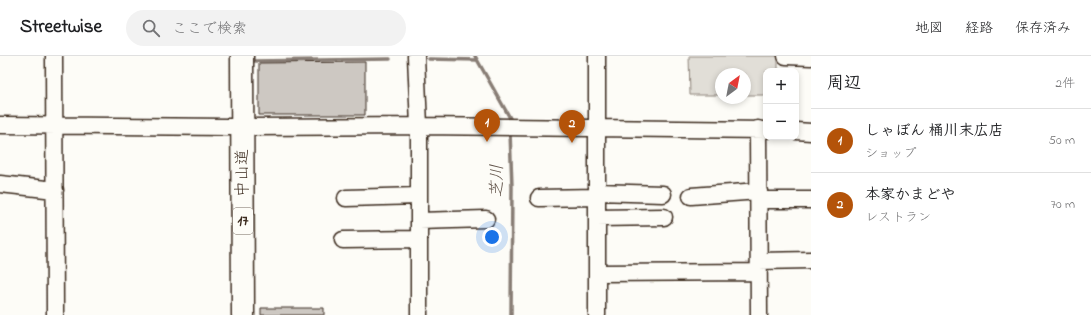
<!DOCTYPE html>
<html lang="ja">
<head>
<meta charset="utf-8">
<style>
	body { margin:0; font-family:"Indie Flower","Klee One",sans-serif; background:#f2f2f2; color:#202124 }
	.controls { position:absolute; right:12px; top:12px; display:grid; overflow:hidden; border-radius:8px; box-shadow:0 2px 6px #0003 }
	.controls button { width:36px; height:36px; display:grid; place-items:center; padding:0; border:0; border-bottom:1px solid #e0e0e0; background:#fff; color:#202124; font:20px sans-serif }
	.compass { position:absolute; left:715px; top:12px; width:36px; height:36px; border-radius:50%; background:#fff; box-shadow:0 2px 6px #0003; rotate:32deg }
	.you { position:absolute; left:492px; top:181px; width:14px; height:14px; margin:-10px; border:3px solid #fff; border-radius:50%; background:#1a73e8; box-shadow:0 0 0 6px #1a73e833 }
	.badge { display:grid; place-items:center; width:26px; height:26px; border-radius:50%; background:#b45309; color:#fff; font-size:13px; font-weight:700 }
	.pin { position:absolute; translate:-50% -33px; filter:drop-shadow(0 1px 2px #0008) }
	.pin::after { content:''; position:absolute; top:21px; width:14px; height:12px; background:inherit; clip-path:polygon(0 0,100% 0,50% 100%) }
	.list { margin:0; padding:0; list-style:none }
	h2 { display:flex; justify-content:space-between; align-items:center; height:52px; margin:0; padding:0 16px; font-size:17px }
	h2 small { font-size:13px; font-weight:400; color:#757577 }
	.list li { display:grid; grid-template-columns:26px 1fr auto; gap:12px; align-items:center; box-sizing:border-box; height:64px; padding:0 16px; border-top:1px solid #e0e0e0 }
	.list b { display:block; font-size:15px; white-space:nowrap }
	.list p { margin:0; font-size:13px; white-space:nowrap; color:#757577 }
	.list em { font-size:13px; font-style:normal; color:#757577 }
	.icon { flex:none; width:22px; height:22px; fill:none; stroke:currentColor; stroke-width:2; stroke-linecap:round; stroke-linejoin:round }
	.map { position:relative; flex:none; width:811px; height:259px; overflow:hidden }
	header { display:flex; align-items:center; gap:24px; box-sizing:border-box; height:56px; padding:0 20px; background:#fff; border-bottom:1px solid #e0e0e0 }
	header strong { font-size:19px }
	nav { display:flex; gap:22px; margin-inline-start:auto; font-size:14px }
	.search { width:280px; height:36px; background:#f2f2f2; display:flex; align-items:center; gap:10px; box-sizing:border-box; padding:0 14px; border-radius:22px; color:#757577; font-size:15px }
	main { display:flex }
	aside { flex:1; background:#fff }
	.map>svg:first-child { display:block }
	.green { fill:#e1ded7; stroke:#8e847a }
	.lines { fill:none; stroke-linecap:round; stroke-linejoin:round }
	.stream { stroke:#887d74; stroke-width:3.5 }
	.building { fill:#cdc8c2; stroke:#3b2a1e }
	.minor-casing { stroke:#3b2a1e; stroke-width:19 }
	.highway-casing { stroke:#3b2a1e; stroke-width:25 }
	.minor { stroke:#fdfcf7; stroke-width:16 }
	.highway { stroke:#fdfcf7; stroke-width:22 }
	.labels { text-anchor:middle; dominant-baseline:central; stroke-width:3; stroke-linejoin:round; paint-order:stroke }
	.shield { fill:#fdfcf7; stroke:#75695f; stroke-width:1 }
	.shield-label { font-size:15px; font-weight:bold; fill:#3b2a1e }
	.street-label { font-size:16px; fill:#3b2a1e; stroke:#fdfcf7 }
	.water-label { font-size:17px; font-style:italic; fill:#615349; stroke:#fdfcf7 }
</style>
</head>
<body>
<header>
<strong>Streetwise</strong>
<div class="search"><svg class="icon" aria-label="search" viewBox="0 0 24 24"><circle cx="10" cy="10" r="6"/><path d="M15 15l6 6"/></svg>ここで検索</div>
<nav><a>地図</a><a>経路</a><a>保存済み</a></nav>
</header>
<main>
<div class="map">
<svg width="811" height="259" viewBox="0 0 811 259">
	<rect width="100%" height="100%" fill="#fdfcf7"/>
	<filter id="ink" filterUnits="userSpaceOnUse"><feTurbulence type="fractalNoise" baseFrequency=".025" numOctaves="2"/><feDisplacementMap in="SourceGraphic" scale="8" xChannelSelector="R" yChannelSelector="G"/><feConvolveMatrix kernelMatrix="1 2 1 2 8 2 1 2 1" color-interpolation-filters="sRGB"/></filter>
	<g filter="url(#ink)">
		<!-- green -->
		<path class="green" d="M689,0h89v15h-12v24h-21v-21h-24v21h-31z"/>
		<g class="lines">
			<!-- stream -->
			<path class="stream" d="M475,0l35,62v6
				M429,3l48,1
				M254,5l136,-2
				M510,76l2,55 -1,128"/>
		</g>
		<!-- building -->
		<path class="building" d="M365,6v53h-106v-52z
			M261,252h63v7h-63z"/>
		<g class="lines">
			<!-- minor casing -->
			<g class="minor-casing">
				<path id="minor" d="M54,0l1,259
					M416,0l3,70v189
					M597,0v259
					M786,0l25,1
					M0,69l229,2 190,-1 347,4
					M758,73l1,186
					M796,75l15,1
					M0,128l55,6
					M597,136l66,2
					M691,140l68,-5
					M346,142l73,-2
					M539,142l58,-1
					M759,144h52
					M597,162l67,-1
					M419,165l67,-2
					M343,184l76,-1
					M759,205l52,-1
					M597,217l162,-1"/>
			</g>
			<!-- highway casing -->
			<g class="highway-casing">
				<path id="highway" d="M242,0l1,259"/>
			</g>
			<!-- minor -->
			<use href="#minor" class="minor"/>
			<!-- highway -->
			<use href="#highway" class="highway"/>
		</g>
	</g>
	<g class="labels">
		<!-- shield labels -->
		<rect class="shield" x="233" y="152" width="20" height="26" rx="3"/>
		<g class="shield-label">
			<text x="243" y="165">17</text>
		</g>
		<!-- street labels -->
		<g class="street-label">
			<text transform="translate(243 117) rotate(-90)">中山道</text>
		</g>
		<!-- water labels -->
		<g class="water-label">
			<text transform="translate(497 125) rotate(-90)">芝川</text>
		</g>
	</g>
</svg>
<div class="controls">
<button>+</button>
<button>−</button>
</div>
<svg class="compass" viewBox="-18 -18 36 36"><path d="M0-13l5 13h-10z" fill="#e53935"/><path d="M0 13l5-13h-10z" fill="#757577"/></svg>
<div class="you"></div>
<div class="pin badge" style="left:487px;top:86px">1</div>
<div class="pin badge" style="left:572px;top:87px">2</div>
</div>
<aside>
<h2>周辺<small>2件</small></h2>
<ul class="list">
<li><span class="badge">1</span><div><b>しゃぼん 桶川末広店</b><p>ショップ</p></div><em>50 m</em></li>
<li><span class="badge">2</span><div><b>本家かまどや</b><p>レストラン</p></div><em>70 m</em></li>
</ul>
</aside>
</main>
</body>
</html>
